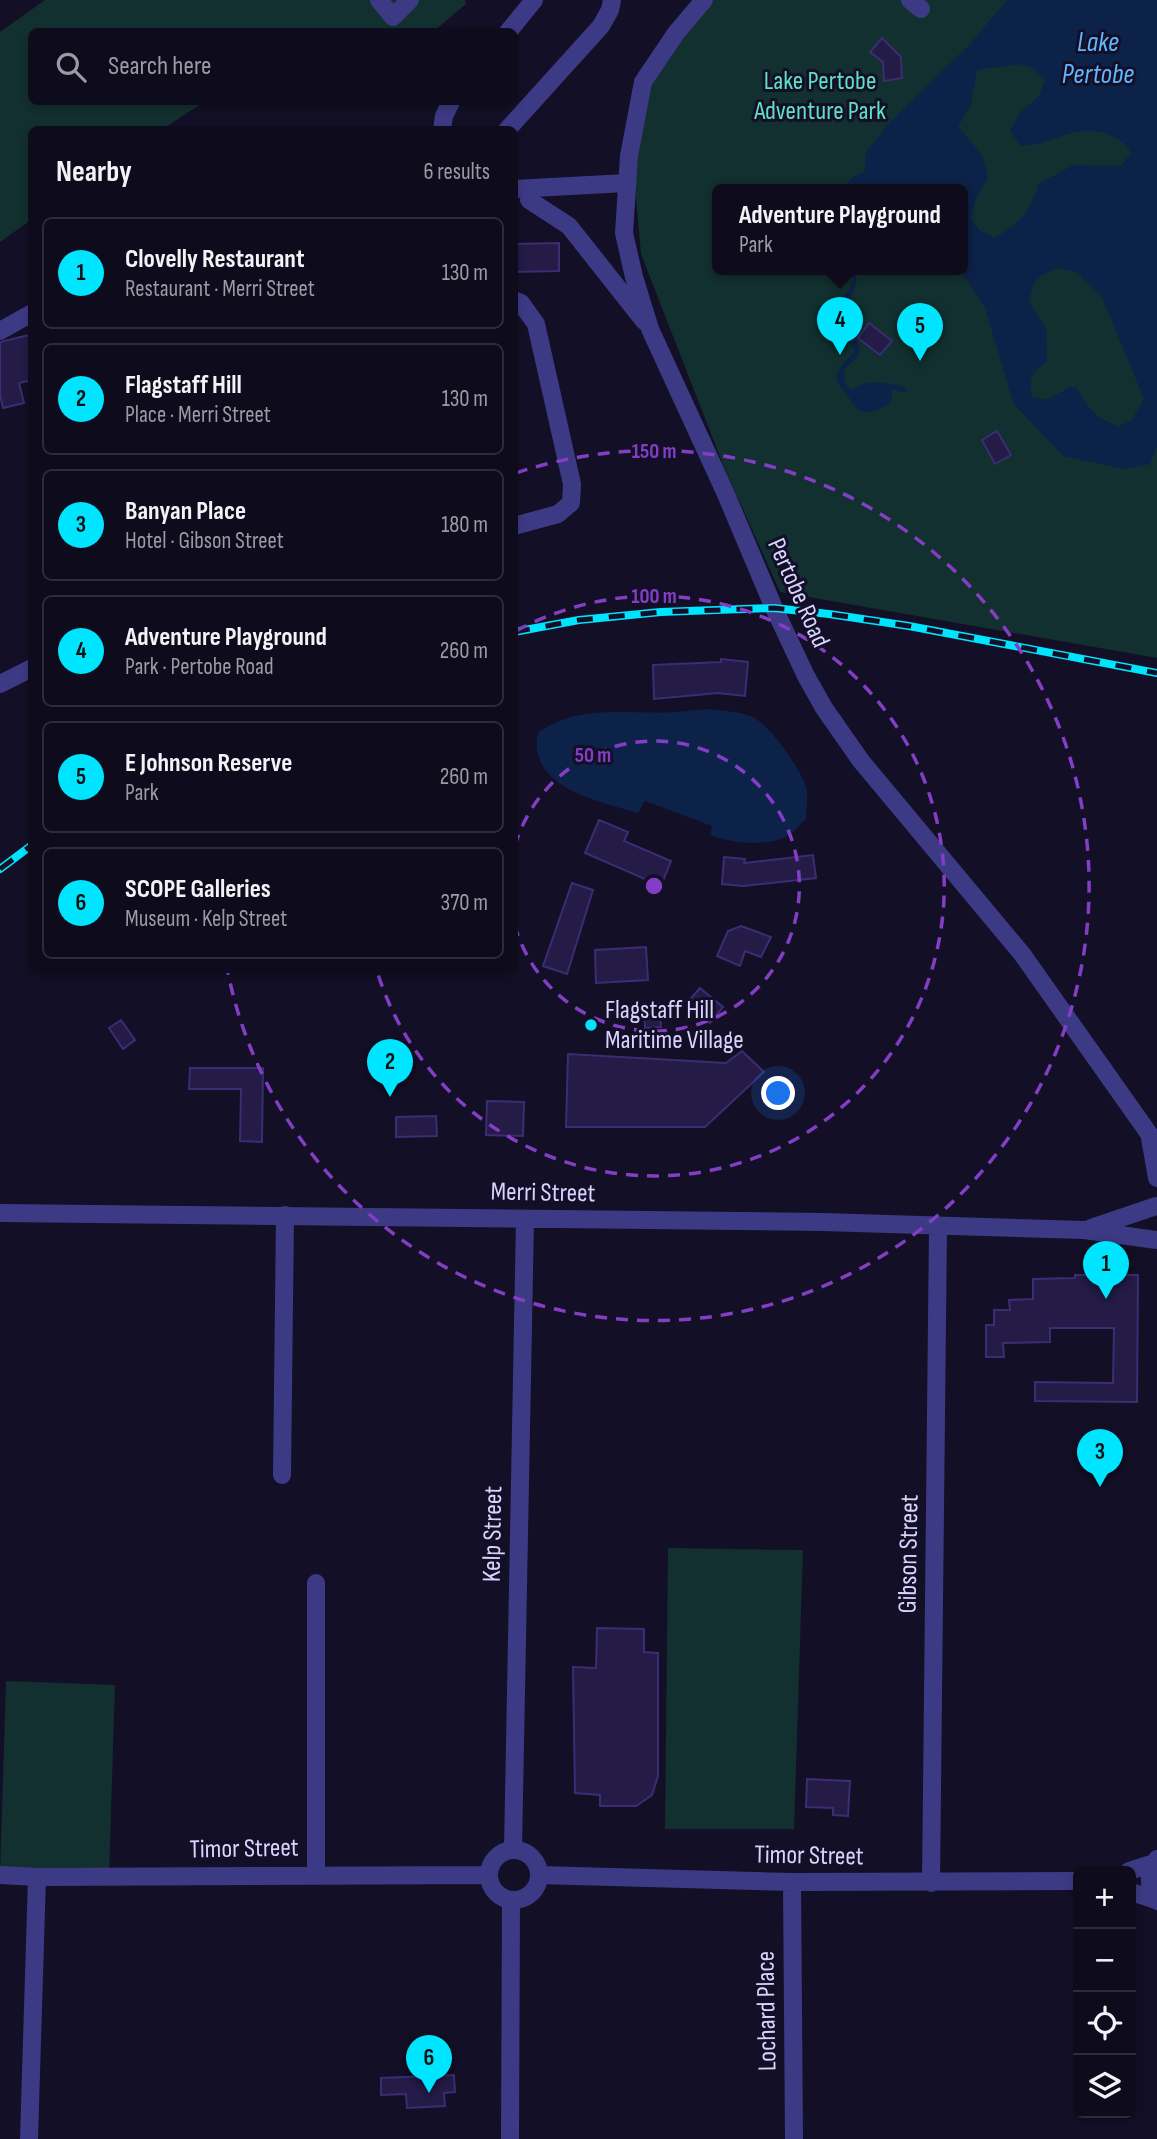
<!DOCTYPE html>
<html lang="en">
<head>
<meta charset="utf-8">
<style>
	body { margin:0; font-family:"Sofia Sans Condensed",sans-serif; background:#1c1929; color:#f1f3f6 }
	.controls { position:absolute; right:21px; bottom:21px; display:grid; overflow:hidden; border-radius:10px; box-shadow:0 4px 10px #0003 }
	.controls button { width:63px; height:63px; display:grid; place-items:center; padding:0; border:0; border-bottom:2px solid #2e2b3b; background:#0e0b1c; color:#f1f3f6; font:35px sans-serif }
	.you { position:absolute; left:779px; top:1094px; width:24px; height:24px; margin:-18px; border:5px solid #fff; border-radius:50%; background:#1a73e8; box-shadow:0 0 0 10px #1a73e833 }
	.badge { display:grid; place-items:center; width:46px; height:46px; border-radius:50%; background:#00e5ff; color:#111; font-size:23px; font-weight:700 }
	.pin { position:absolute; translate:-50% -58px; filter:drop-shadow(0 2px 4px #0008) }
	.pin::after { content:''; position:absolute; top:37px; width:24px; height:21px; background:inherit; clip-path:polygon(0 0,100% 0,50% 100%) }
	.popup { position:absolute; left:712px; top:184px; width:256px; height:91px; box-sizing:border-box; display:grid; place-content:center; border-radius:10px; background:#0e0b1c; filter:drop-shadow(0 2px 5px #0005); font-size:23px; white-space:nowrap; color:#9b9ba3 }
	.popup b { font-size:26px; color:#f1f3f6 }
	.popup::after { content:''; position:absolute; left:50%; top:100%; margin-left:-14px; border:14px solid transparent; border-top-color:#0e0b1c }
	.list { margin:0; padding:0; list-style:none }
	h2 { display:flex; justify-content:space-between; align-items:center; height:91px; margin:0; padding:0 28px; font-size:30px }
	h2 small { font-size:23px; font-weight:400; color:#9b9ba3 }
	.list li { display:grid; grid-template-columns:46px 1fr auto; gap:21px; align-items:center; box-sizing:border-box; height:112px; margin:0 14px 14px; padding:0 14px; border:2px solid #2e2b3b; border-radius:10px }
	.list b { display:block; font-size:26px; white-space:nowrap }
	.list p { margin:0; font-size:23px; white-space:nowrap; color:#9b9ba3 }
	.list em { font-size:23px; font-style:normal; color:#9b9ba3 }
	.icon { flex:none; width:38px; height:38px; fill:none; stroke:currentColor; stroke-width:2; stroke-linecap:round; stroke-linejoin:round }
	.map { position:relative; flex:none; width:1157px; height:2139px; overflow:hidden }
	.search { position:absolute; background:#0e0b1c; box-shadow:0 4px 10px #0003; left:28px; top:28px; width:490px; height:77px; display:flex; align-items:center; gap:18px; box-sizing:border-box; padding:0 24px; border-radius:10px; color:#9b9ba3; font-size:26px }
	.panel { position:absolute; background:#0e0b1c; box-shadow:0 4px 10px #0003; left:28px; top:126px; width:490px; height:847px; border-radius:10px }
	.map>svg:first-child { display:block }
	.green { fill:#12302f; fill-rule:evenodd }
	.water { fill:#0c2248; fill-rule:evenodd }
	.building { fill:#241b47; stroke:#3b2d73; stroke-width:2 }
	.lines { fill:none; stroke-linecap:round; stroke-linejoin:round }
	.minor { stroke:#3d3a85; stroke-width:18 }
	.rail-casing { stroke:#00e5ff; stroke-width:8 }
	.rail { stroke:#130f26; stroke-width:5; stroke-dasharray:16; stroke-linecap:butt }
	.ring { fill:none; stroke:#843dc5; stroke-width:3.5; stroke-dasharray:12 9 }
	.poi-dot { fill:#00e5ff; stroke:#130f26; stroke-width:2.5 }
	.labels { text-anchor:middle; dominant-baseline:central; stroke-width:6; stroke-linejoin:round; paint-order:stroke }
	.park-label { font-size:26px; fill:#5fe0c0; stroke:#130f26 }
	.street-label { font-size:26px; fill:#d9d4ff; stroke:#130f26 }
	.poi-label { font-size:26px; fill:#d9d4ff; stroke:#130f26; text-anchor:start }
	.water-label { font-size:28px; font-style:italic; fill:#62b6ff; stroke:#130f26 }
	.centre { fill:#843dc5; stroke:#130f26; stroke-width:3.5 }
	.ring-label { font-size:21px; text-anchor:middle; font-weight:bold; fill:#843dc5; stroke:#130f26; stroke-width:6; stroke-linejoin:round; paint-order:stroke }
</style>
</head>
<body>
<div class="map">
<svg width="1157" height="2139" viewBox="0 0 1157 2139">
	<rect width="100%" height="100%" fill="#130f26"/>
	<!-- green -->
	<path class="green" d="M45,0h420l1,4 -32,27 -120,1 -3,-4 -6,4h-273v70h172l-41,27 -131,1 -1,90 -31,22v-210z
		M693,0h464v658l-377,-66 -56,-125 -83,-213 -12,-133zM718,189h244v80h-244z
		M668,1548l135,2 -9,279h-129z
		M6,1681l109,4 -6,192 -109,-2z"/>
	<!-- water -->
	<path class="water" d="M1007,0h150v447l-7,17 -26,5 -61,-13 -50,-53 -28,-96 -26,-38h3v-80h-91l-3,-6 -15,2 -3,4h-9l11,-11 13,-7 1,-19 25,-31 80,-78zM1019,64l12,3 14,13 -6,16 -19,17 -10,17 10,16c33,0 57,-26 91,-10 10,5 15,7 20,17l-10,13 -47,-1 -36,19c-7,28 -19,39 -43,54l-17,-9 -7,-11 6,-22 11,-18 -6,-23 -24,-29 13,-21 6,-35zM1059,268l17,4 26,25 42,102 -13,22 -12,5c-24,-8 -30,-17 -42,-38l-7,-1 -23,13 -15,-3c-3,-21 -1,-23 15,-36l-1,-33 -17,-26c5,-24 7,-26 30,-34z
		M850,269h4c8,19 -5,28 -13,44l19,35 -1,7 -15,15 2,16 6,4c18,-12 35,-8 55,-2l-2,5 -12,-4 -3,14c-15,10 -28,16 -39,-2 -6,-11 -12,-12 -15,-25l5,-10 14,-15 -15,-26 -6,-16c7,-15 24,-19 16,-40z
		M707,709c15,2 36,2 49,10 17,10 47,53 51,72 1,8 -1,19 -1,28 -6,5 -11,12 -17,16 -22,13 -57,8 -79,0l2,-9 -67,-25 -7,12c-35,-11 -94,-21 -101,-63 -1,-5 0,-12 1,-17 40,-30 90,-18 137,-21 11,-1 22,-2 32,-3z"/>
	<!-- building -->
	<path class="building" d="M882,38l19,19 1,21 -18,3 -1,-19 -13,-10z
		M559,243v28l-45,1v-28z
		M869,323l23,18 -12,14 -22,-17z
		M29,335l3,11v34l-13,3 5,20 -21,5 -3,-13v-53z
		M997,431l14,24 -16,9 -13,-24z
		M721,659l27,3 -3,34 -27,-3 -64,6 -1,-34 68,-3z
		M599,820l29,12 -4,9 47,20 -10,25 -76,-33z
		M813,855l3,23 -73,8 -21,-2 2,-27 21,2 -1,4z
		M572,883l21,7 -26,84 -24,-8z
		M741,926l30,11 -10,20 -16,-6 -5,15 -23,-10 11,-25z
		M646,947l2,33 -52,3 -1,-33z
		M700,988l23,19 -13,16 -23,-20z
		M659,1003l2,24 -16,1 -1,-24z
		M121,1020l14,20 -12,9 -14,-21z
		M742,1051l22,21 -59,55h-139l2,-73 158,9z
		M190,1068h73l-1,74 -22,-1 1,-52h-52z
		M487,1101l37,1 -1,34 -37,-1z
		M436,1116l1,20 -41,1v-20z
		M1075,1275h63l-1,127 -102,-1v-19l78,1 1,-55h-64v14l-47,1 1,14h-18v-32h8v-15h16l-1,-10 24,-1v-20l42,-1z
		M597,1628l47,1v23l14,1v123l-6,19 -16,11h-36v-11l-25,-2 -2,-126 23,1z
		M807,1779l43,2 -2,35 -15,-1v-7l-27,-1z
		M454,2075l1,17 -11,1 1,13 -38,2 -1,-14 -25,1v-17z"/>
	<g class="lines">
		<!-- minor -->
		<path class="minor" d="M379,0l14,17 17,-17
			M704,0l-28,33 -33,49 -14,74 -5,77 10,44 16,52 75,163 49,116 32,68 18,32 37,53 161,193 135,191
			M910,0l11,9
			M508,32l26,-32
			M442,130l2,-14 7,-14
			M507,130l94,-104 9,-16 2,-10
			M514,189l112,-6
			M529,200l40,26 75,95
			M514,300l7,3 15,21 36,160 -1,19 -13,11 -44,12
			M0,331l32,-18
			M0,684l32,-16
			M1150,1138l7,40
			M0,1213l823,9 261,8 73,10
			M1091,1228l65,-22
			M282,1475l3,-260
			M513,1849l12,-630
			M489 1875a25 25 0 1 1 50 0a25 25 0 1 1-50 0Z
			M1157,1859c-10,14 -9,28 0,42
			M1129,1871l25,-8
			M0,1875l37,2 451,-2
			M316,1875v-292
			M540,1875l252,7 286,-1
			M792,1882l2,257
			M931,1883l7,-656
			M1131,1892l25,8
			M29,2139l8,-262
			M510,2139l1,-239"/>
		<!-- rail casing -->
		<g class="rail-casing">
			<path id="rail" d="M514,632l65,-12 82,-8 113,-4 55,6 80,12 248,47
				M0,869l32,-24"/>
		</g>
		<!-- rail -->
		<use href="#rail" class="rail"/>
	</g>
	<!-- distance rings -->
	<g class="ring">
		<path d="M515 846A145 145 0 1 1 515 926"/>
		<path d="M516 631A290 290 0 1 1 377 971"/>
		<path d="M516 473A435 435 0 1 1 228 973"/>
	</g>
	<!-- markers -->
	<circle class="poi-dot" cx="591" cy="1025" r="7"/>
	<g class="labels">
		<!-- park labels -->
		<g class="park-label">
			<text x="820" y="81">Lake Pertobe<tspan x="820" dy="30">Adventure Park</tspan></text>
		</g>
		<!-- street labels -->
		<g class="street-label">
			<text transform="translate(798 593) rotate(66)">Pertobe Road</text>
			<text transform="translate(543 1193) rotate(1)">Merri Street</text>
			<text transform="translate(493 1534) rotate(-89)">Kelp Street</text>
			<text transform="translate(909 1554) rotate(-89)">Gibson Street</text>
			<text transform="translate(244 1849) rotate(-1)">Timor Street</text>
			<text transform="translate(809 1856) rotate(1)">Timor Street</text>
			<text transform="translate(767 2011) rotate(-91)">Lochard Place</text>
		</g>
		<!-- poi labels -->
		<g class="poi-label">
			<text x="605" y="1010">Flagstaff Hill<tspan x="605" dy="30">Maritime Village</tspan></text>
		</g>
		<!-- water labels -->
		<g class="water-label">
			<text x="1098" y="42">Lake<tspan x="1098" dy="32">Pertobe</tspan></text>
		</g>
	</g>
	<circle cx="654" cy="886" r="10" class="centre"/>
	<g class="ring-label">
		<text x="654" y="458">150 m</text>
		<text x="654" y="603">100 m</text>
		<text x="593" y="762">50 m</text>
	</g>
</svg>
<div class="controls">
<button>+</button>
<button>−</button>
<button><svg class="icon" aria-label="locate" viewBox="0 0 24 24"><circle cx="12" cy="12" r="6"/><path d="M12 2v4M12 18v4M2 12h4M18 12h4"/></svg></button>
<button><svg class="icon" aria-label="layers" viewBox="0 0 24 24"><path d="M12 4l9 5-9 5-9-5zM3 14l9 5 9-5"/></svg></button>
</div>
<div class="you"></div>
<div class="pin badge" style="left:1106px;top:1299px">1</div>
<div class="pin badge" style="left:390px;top:1097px">2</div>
<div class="pin badge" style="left:1100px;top:1487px">3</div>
<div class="pin badge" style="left:840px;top:355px">4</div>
<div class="popup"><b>Adventure Playground</b>Park</div>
<div class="pin badge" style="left:920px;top:361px">5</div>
<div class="pin badge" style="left:429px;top:2093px">6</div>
<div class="search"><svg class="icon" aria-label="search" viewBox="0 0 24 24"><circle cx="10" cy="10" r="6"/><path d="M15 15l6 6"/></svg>Search here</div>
<section class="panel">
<h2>Nearby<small>6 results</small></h2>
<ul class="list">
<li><span class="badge">1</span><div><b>Clovelly Restaurant</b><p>Restaurant · Merri Street</p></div><em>130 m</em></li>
<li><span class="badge">2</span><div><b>Flagstaff Hill</b><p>Place · Merri Street</p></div><em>130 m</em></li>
<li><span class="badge">3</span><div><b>Banyan Place</b><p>Hotel · Gibson Street</p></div><em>180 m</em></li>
<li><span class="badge">4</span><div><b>Adventure Playground</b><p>Park · Pertobe Road</p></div><em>260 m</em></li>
<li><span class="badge">5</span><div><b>E Johnson Reserve</b><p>Park</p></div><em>260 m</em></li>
<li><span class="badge">6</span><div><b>SCOPE Galleries</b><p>Museum · Kelp Street</p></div><em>370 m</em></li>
</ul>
</section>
</div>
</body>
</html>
